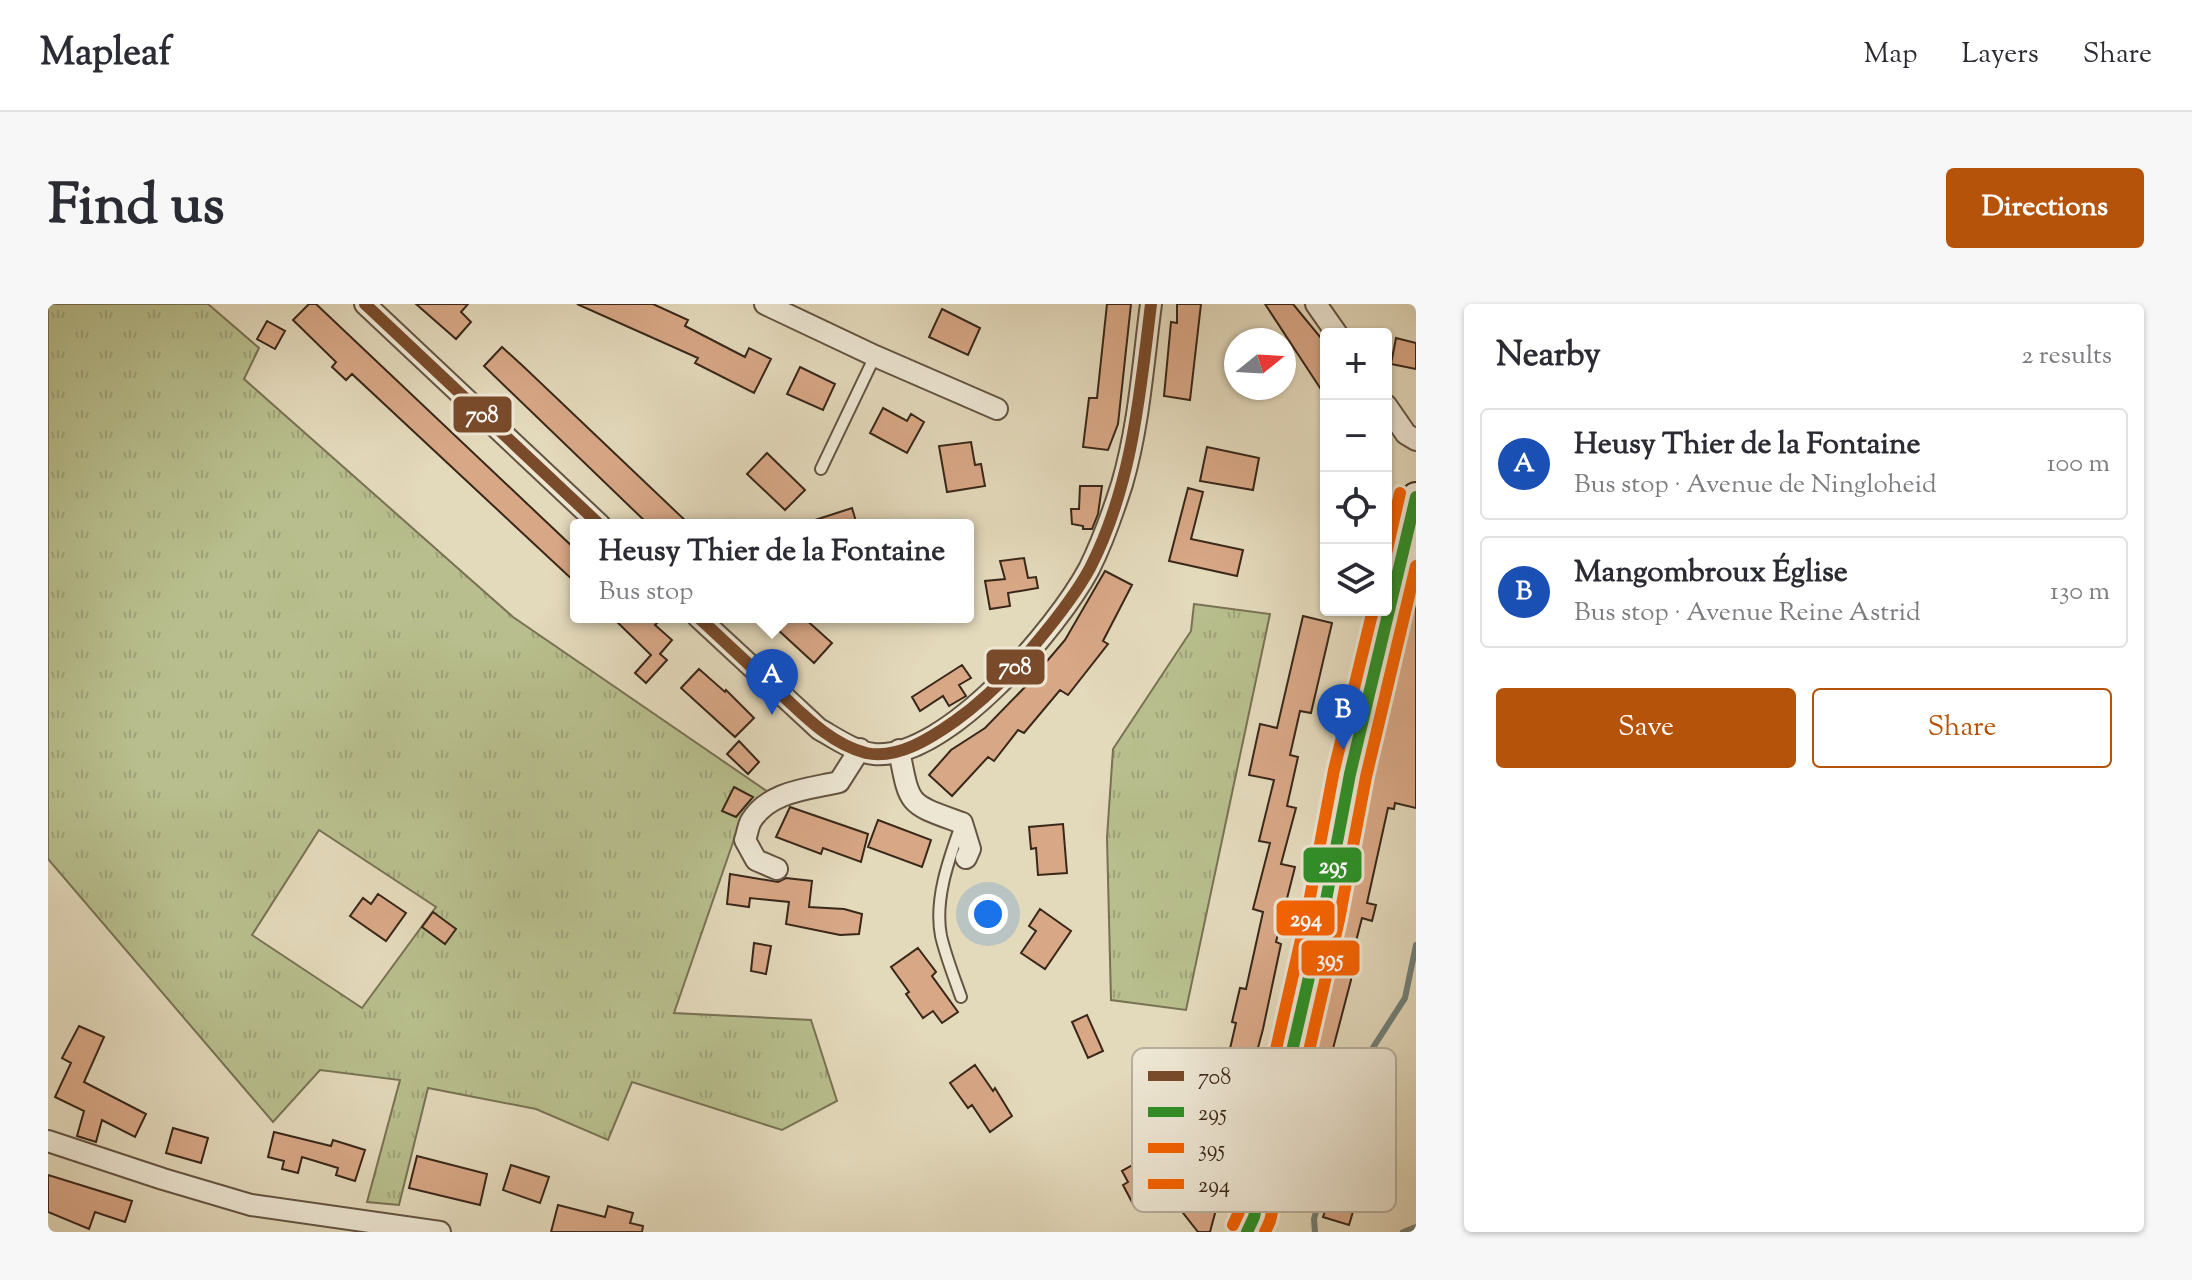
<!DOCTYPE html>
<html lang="en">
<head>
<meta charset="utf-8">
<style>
	body { margin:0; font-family:"Sorts Mill Goudy",serif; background:#f7f7f7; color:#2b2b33 }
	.controls { position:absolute; right:24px; top:24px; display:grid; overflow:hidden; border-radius:8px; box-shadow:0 2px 6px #0004 }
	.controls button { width:72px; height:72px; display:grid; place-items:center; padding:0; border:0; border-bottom:2px solid #e1e1e2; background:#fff; color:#2b2b33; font:40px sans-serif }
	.compass { position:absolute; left:1176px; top:24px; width:72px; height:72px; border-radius:50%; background:#fff; box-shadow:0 2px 6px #0004; rotate:72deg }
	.you { position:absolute; left:940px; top:610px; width:28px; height:28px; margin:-20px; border:6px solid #fff; border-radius:50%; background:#1a73e8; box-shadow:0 0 0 12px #1a73e833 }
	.badge { display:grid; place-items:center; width:52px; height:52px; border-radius:50%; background:#b45309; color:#fff; font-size:26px; font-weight:700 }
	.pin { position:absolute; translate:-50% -66px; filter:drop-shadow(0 2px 4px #0008) }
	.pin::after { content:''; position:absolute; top:42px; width:28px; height:24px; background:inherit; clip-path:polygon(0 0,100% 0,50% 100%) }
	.popup { position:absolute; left:522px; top:215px; width:404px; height:104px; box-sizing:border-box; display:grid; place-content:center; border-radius:8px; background:#fff; filter:drop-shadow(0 2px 6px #0005); font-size:26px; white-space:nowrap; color:#7c7c81 }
	.popup b { font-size:30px; color:#2b2b33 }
	.popup::after { content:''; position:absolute; left:50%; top:100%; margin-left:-16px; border:16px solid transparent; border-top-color:#fff }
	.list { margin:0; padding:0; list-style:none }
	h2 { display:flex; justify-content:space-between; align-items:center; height:104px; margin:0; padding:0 32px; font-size:34px }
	h2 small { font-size:26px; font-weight:400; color:#7c7c81 }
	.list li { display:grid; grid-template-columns:52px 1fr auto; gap:24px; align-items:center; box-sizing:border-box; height:112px; margin:0 16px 16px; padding:0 16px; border:2px solid #e1e1e2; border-radius:8px }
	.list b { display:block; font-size:30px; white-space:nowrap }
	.list p { margin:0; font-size:26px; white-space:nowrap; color:#7c7c81 }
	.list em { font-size:26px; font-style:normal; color:#7c7c81 }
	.actions { display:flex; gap:16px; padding:24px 32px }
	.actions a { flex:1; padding:18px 0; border:2px solid #b45309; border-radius:8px; text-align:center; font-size:28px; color:#b45309 }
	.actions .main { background:#b45309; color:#fff }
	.icon { flex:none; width:44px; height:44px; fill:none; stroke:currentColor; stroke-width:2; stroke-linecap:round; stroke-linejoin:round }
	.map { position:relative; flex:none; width:1368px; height:928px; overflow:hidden; border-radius:8px }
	header { display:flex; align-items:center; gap:48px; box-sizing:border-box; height:112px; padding:0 40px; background:#fff; border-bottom:2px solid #e1e1e2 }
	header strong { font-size:38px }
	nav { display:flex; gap:44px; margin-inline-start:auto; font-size:28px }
	.intro { display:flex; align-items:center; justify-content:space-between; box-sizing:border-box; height:192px; padding:0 48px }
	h1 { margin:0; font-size:56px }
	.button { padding:20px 36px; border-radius:8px; background:#b45309; color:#fff; font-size:28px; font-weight:700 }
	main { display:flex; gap:48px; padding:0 48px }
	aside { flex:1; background:#fff; border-radius:8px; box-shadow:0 2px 6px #0004 }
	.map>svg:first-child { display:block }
	.grass { fill:url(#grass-tufts); stroke:#787253; stroke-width:2; fill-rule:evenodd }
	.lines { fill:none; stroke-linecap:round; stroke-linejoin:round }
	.stream { stroke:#717f77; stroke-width:6 }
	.building { fill:#d8a786; stroke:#392719; stroke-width:2 }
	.service-casing { stroke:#645442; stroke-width:14 }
	.minor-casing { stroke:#645442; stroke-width:24 }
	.secondary-casing { stroke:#392719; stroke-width:32 }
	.service { stroke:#ede6d3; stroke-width:10 }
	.minor { stroke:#ede6d3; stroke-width:20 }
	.secondary { stroke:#ede6d3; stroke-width:28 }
	.bus-1-casing { stroke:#ede6d3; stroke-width:18 }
	.bus-2-casing { stroke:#ede6d3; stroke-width:18 }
	.bus-3-casing { stroke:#ede6d3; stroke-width:18 }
	.bus-4-casing { stroke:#ede6d3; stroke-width:18 }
	.bus-1 { stroke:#7a4b2a; stroke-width:12 }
	.bus-2 { stroke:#2e9028; stroke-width:12 }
	.bus-3 { stroke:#f56301; stroke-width:12 }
	.bus-4 { stroke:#f56301; stroke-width:12 }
	.key { fill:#ede6d3; stroke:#b7ad9b; stroke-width:2 }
	.key-label { font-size:22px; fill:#392719 }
	.line-badge { stroke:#ede6d3; stroke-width:3 }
	.badge-label { font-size:22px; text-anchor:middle; font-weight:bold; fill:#fff }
</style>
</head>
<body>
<header>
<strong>Mapleaf</strong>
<nav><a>Map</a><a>Layers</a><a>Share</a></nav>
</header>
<div class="intro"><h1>Find us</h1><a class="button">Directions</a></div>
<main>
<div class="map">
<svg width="1368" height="928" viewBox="0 0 1368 928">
	<defs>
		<pattern id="grass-tufts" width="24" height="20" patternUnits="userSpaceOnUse" patternTransform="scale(2)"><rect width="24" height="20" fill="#b8be8d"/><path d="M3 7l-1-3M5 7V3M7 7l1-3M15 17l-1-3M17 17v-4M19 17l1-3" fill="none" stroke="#9fa379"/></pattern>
	</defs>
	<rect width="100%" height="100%" fill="#e3d9bb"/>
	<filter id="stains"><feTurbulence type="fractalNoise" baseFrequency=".0025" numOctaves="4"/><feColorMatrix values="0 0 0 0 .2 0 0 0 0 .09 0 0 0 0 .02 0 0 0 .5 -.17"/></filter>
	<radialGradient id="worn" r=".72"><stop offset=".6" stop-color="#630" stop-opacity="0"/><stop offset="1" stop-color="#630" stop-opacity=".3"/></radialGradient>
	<!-- grass -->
	<path class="grass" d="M0,0h160l51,44 -15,31 269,238 258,177 -32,31 -65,188 137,7 26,81 -55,29 -150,-48 -24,58 -72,-31 -108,-21 -29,117 -32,-3 33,-122 -80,-10 -47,52 -225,-263zM271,526l117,77 -74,101 -110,-73z
		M1146,300l76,10 -84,396 -75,-10 -4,-162 6,-89 78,-118z"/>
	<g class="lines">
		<!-- stream -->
		<path class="stream" d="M1267,928l-1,-13 42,-145 49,-76 11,-53
			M1355,928l13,-5"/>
	</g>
	<!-- building -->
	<path class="building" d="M261,0h7l260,246v33l-224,-209 -6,6 -14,-13 4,-5 -43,-42z
		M368,0h52l-7,8 10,10 -15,17z
		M529,0h76l35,16 -3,6 60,31 4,-9 22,11 -17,34 -59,-30 3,-5z
		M1059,0h24l-13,120 -10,26 -25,-3 6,-49h8z
		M1129,0h24l-11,96 -26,-4 7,-74 6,1z
		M1217,0h28l33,40v53z
		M894,5l38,19 -12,27 -39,-18z
		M219,17l18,10 -10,18 -18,-10z
		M1348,34l20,5v26l-25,-5z
		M454,43l23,21 165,157h-41l-165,-159z
		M752,63l35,17 -12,26 -36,-16z
		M835,104l24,13 4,-7 13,8 -17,31 -37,-20z
		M923,138l4,23 6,-1 4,22 -38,6 -8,-46z
		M1159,143l52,11 -6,32 -53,-9z
		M719,149l38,37 -20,20 -38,-36z
		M1032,182h22l-4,28 -6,15h-9v-3l-11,-2 -1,-15h8z
		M1140,184l15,4 -12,47 52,11 -6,26 -68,-15z
		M804,204l5,17h-47l-1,-3z
		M976,254l4,20 8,-1 2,11 -30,5 2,13 -20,3 -5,-28 20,-2 -5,-18z
		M1057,267l27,14 -29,56 5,3 -40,51 -8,-5 -36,43 -6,-3 -24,31 -6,-4 -36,39 -23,-21 22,-25 34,-22 40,-41 40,-47z
		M1362,297l6,1v206l-21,-5 -1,6 -6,-1 -21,95 9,2 -4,16 -10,-3 -8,31 -3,31 -27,103h-3l-3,13 -18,-5z
		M1255,312l29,7 -21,90 -11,-2 -10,44 8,2 -11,49 9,2 -15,56 14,3 -19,75 5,2 -18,85 -16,60 -25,-6 14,-60 -4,-1 8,-34 6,1 17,-77 -10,-3 17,-66 -11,-2 15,-61 -25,-5 11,-51 17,4z
		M564,313h51l-8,8 17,15 -12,14 7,6 -21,23 -11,-10 16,-18z
		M716,313h39l29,26 -18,20z
		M914,361l9,13 -12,7 7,11 -17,10 -6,-10 -23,15 -8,-14z
		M651,365l26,23 1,-2 28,28 -19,19 -54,-49z
		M691,437l20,21 -11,12 -21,-20z
		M686,483l19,10 -17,20 -14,-6z
		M742,503l78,27 -7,28 -38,-14 -2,6 -45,-17z
		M830,516l53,20 -9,27 -54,-20z
		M1015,520l4,49 -29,2 -2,-27 -5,1 -2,-22z
		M682,570l48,8 8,-4 26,3 -3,26 35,2 18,5 -3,20 -19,1 -54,-11 3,-22 -39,-4 -1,9 -22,-3z
		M330,590l28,19 -20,28 -36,-25 13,-18 8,6z
		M992,605l31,22 -26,38 -24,-16 15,-22 -7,-5z
		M385,608l23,17 -11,15 -23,-17z
		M706,639l17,3 -5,28 -15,-3z
		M870,644l18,24 -4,4 26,36 -16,11 -9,-12 -10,7 -17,-24 3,-2 -18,-25z
		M1039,711l16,36 -15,7 -16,-36z
		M31,722l25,11 -20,45 62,32 -11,23 -33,-17 -6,22 -19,-6 7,-25 -29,-14 16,-34 -9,-5z
		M927,761l18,26 2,-3 17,28 -22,16 -18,-27 -4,3 -18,-25z
		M1149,788l24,5 -8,31 -24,-6z
		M125,824l35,10 -7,25 -35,-10z
		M1244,824l27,6 -15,56 -25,-7z
		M226,828l57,14 2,-6 32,10 -10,31 -19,-6 2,-7 -36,-11 -4,16 -16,-4 2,-8 -16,-4z
		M1158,835l27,7 -23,86h-12l-18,-23 5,-18 3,1 5,-19 4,1z
		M369,852l70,18 -7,31 -71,-17z
		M1101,852l17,33 -32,17 -11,-21 5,-3 -6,-11z
		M1295,856l53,22 -8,18 -28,-12 -11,37 -26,-8 7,-21h-3z
		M463,861l38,12 -9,26 -37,-13z
		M0,871l84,26 -7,21 -30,-10 -6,17 -41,-17z
		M510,901l47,12 3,-11 25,7 -3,10 13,3 -1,6h-91z"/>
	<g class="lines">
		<!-- service casing -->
		<g class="service-casing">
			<path id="service" d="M773,165l54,-113
				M913,693c-7,-20 -15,-40 -20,-61 -7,-37 8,-77 20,-111"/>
		</g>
		<!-- minor casing -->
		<g class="minor-casing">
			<path id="minor" d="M317,0l235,221
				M717,0l110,52 122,53
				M1268,0l21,30
				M1338,101l20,29 10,6
				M650,313l121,112c16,9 36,23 55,25 73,6 184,-127 215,-185 11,-22 25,-60 33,-85 17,-58 21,-120 29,-180
				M851,446c11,57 8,53 63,73l8,26 -4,9
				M729,565l-21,-9 -11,-20c2,-5 3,-14 6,-19 18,-30 58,-32 88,-39l21,-33
				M0,837l115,38 88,26 189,27"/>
		</g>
		<!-- secondary casing -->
		<g class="secondary-casing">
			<path id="secondary" d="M1199,928l7,-15 69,-301 27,-142 66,-277"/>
		</g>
		<!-- service -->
		<use href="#service" class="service"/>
		<!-- minor -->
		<use href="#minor" class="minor"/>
		<!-- secondary -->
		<use href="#secondary" class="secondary"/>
		<!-- bus-1 casing -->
		<g class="bus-1-casing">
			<path id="bus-1" d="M317,0l235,221
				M650,313c24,22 47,44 71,66 29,26 58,60 97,70 31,7 65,-15 89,-32 31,-22 58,-50 82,-79 20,-24 39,-48 53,-74 42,-82 50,-174 61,-264"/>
		</g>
		<!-- bus-2 casing -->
		<g class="bus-2-casing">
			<path id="bus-2" d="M1199,928l7,-15 69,-301 27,-142 66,-277"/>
		</g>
		<!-- bus-3 casing -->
		<g class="bus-3-casing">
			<path id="bus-3" d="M1217,928l5,-11 69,-301 27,-143 50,-211"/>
		</g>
		<!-- bus-4 casing -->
		<g class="bus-4-casing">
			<path id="bus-4" d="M1338,250l14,-61
				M1185,921l6,-13 68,-299 27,-143 39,-160"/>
		</g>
		<!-- bus-1 -->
		<use href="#bus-1" class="bus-1"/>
		<!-- bus-2 -->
		<use href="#bus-2" class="bus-2"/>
		<!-- bus-3 -->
		<use href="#bus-3" class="bus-3"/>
		<!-- bus-4 -->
		<use href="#bus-4" class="bus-4"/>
	</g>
	<!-- legend -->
	<rect x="1084" y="744" width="264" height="164" rx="12" class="key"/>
	<rect x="1100" y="767" width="36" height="10" fill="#7a4b2a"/>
	<rect x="1100" y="803" width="36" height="10" fill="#2e9028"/>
	<rect x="1100" y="839" width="36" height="10" fill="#f56301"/>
	<rect x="1100" y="875" width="36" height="10" fill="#f56301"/>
	<g class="key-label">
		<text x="1150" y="780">708</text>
		<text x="1150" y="816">295</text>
		<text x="1150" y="852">395</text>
		<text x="1150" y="888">294</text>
	</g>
	<g class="line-badge">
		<rect x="404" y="91" width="61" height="39" rx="8" fill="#7a4b2a"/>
		<rect x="937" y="344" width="61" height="38" rx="8" fill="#7a4b2a"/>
		<rect x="1254" y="542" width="61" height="38" rx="8" fill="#2e9028"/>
		<rect x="1227" y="595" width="61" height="38" rx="8" fill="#f56301"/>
		<rect x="1252" y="635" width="61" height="38" rx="8" fill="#f56301"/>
	</g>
	<g class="badge-label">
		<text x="434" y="118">708</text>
		<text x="967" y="370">708</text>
		<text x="1285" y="569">295</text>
		<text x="1258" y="622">294</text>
		<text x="1282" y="662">395</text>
	</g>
	<rect width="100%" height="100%" filter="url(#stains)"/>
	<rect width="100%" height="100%" fill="url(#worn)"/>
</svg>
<div class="controls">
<button>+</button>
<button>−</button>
<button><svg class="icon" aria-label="locate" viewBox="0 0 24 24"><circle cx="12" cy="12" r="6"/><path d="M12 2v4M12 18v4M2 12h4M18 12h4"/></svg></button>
<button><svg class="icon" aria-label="layers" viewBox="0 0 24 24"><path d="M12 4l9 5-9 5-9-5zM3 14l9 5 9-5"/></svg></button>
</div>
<svg class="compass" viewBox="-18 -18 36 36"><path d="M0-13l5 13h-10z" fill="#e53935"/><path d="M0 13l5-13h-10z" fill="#7c7c81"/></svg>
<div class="you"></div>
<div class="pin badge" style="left:724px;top:411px;background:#1a4fb4">A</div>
<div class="popup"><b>Heusy Thier de la Fontaine</b>Bus stop</div>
<div class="pin badge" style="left:1295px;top:446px;background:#1a4fb4">B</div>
</div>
<aside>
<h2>Nearby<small>2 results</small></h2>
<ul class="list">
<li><span class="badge" style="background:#1a4fb4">A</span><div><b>Heusy Thier de la Fontaine</b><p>Bus stop · Avenue de Ningloheid</p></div><em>100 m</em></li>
<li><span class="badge" style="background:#1a4fb4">B</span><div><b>Mangombroux Église</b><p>Bus stop · Avenue Reine Astrid</p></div><em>130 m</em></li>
</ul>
<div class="actions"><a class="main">Save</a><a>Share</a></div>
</aside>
</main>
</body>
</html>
